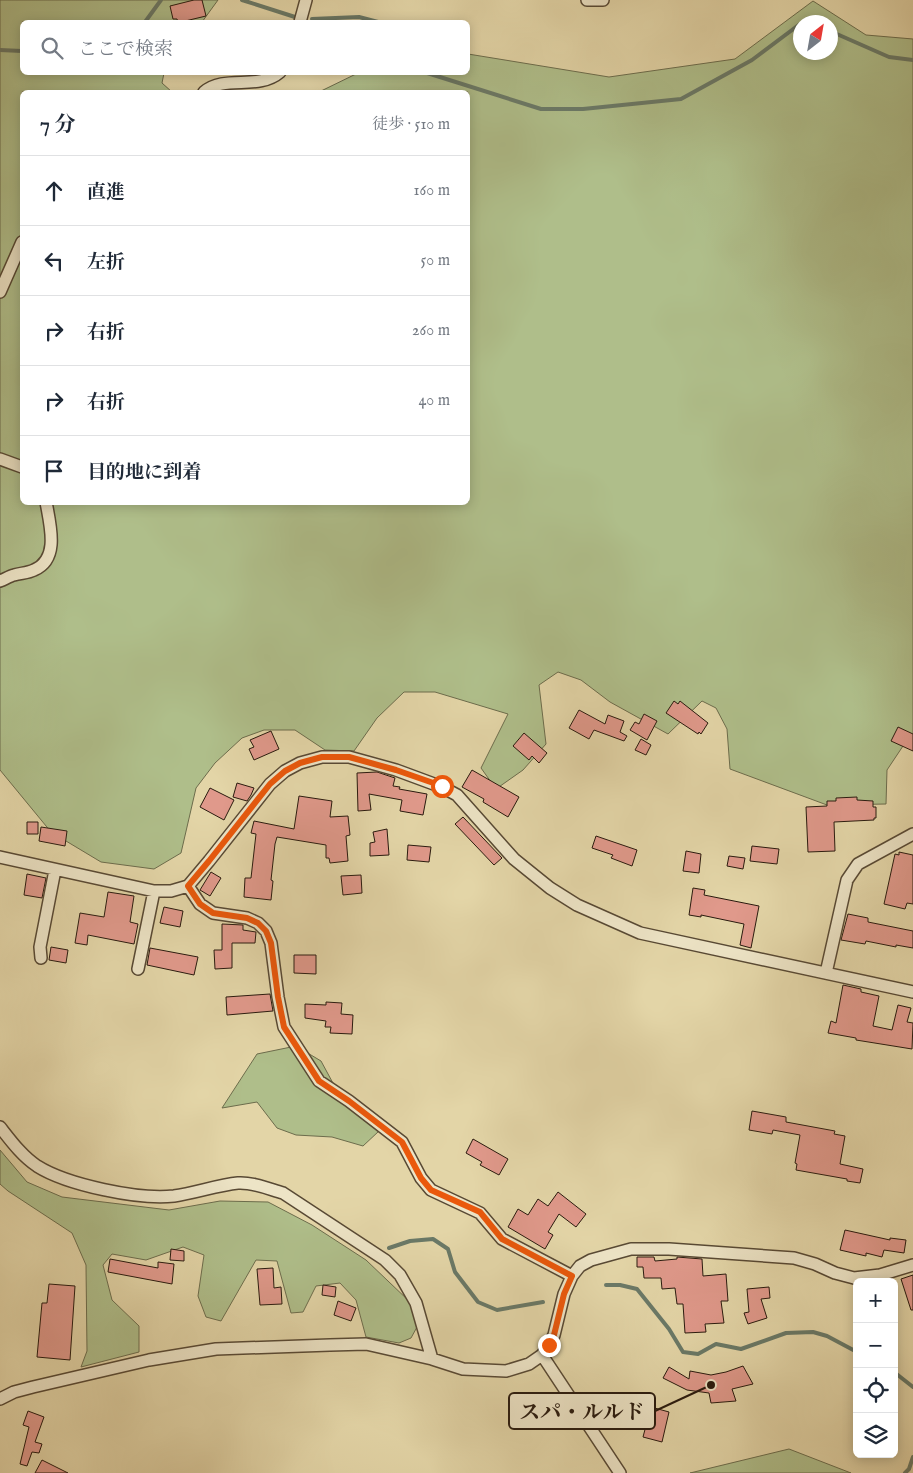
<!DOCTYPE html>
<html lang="ja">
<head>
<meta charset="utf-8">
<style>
	body { margin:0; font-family:"IM FELL English","Noto Serif JP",serif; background:#f6f6f7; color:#1f2937 }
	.controls { position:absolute; right:15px; bottom:15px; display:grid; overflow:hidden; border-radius:8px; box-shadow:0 2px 12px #0003 }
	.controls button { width:45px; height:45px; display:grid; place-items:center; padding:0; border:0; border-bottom:1px solid #e0e1e3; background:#fff; color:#1f2937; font:25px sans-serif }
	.compass { position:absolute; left:793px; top:15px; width:45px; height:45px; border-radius:50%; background:#fff; box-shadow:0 2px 12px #0003; rotate:31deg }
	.stop { position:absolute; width:15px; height:15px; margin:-11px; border:4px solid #ea580c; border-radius:50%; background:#fff }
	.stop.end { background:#ea580c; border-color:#fff; box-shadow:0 1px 5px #0008 }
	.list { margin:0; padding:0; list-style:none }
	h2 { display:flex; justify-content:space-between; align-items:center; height:65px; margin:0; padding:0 20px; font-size:21px }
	h2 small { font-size:16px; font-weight:400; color:#747a83 }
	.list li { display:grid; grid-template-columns:32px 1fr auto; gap:15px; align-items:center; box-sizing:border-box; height:70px; padding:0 20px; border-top:1px solid #e0e1e3 }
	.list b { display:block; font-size:19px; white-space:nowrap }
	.list em { font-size:16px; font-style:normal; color:#747a83 }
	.icon { flex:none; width:28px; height:28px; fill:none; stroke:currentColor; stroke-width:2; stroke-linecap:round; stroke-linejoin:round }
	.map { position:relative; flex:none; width:913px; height:1473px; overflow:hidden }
	.search { position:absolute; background:#fff; box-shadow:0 2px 12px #0003; left:20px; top:20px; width:450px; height:55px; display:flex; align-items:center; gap:12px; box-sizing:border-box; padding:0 18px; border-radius:8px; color:#747a83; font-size:19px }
	.panel { position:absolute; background:#fff; box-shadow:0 2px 12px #0003; left:20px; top:90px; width:450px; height:415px; border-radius:8px }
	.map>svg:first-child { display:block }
	.green { fill:#afbe8a; stroke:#6c6c4c; fill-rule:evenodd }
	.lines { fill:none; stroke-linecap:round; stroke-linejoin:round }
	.stream { stroke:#6a7967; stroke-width:4 }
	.building { fill:#e0998b; stroke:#291a0e }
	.street-casing { stroke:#584934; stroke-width:14 }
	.street { stroke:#ede4c6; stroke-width:11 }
	.route { stroke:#ea580c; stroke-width:6 }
	.leader { fill:none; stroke:#291a0e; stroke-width:2 }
	.callout-dot { fill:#291a0e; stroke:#ede4c6; stroke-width:2 }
	.callout { fill:#ede4c6; stroke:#291a0e; stroke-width:2 }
	.callout-label { font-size:21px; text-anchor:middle; font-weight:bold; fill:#291a0e }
</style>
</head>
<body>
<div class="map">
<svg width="913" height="1473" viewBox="0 0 913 1473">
	<rect width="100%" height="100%" fill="#e3d5a7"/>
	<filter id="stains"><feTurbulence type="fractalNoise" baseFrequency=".004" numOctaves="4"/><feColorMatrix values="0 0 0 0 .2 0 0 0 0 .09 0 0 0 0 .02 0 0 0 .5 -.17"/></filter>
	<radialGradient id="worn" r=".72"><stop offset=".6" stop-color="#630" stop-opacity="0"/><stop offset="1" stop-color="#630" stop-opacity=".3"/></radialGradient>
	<!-- green -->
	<path class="green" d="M0,0h218l-16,22h-180v50l142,1 -2,10 10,9h-150v410h446v-410h-149l39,-19 110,-1v-18l141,23 126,-18 78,-58 53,34 47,4v700l-4,-2 -22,33 -1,34 -59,1 -97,-36 -3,-40 -11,-21 -14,-7 -34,33 -58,-32 -29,-22 -23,-8 -19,13 7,59 -23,26 -27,19 -15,-21 27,-54 -73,-22h-31l-27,26 -23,33 -29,-1 -30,-20h-31l-22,8 -27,25 -19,25 -15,65 -27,16 -53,-7 -50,-30 -51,-62zM800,22h30v30h-30z
		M296,1046l25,15 13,24 45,46 -16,15 -31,-9 -36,-2 -19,-7 -20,-26 -35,6 35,-54z
		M0,1150l27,32 35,15 107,13 51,-9 48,1 44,23 54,35 44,42 7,25 -6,11 -12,5 -33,-6 -10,-37 -16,-17 -24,3 -13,26 -12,1 -14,-52 -21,-1 -35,61 -15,-4 -8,-21 6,-41 -21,-8 -37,13 -34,-6 -9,11 9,35 27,26v26l-58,15 6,-16 -1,-86 -14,-32 -64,-42 -8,-7z
		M789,1449l62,24h-161z"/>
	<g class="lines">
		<!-- stream -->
		<path class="stream" d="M242,0l53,17
			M312,19l47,-2 19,5
			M145,22l16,-22
			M803,22l3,-2 6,2
			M830,31l59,26 24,3
			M0,50l22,1
			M424,72l117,37h42l98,-10 71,-39 48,-36
			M389,1248l21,-7 23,-2 15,10 7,23 23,30 19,8 46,-8
			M606,1285h14l17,4 32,40 14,23 15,2 18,-10 25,5 45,-16 27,-1 14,4 30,16
			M894,1372l19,15
			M905,1473l4,-4 4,-12"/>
	</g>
	<!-- building -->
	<path class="building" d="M194,0h8l4,16 -25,6h-3l-1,-3h-4l-3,-13z
		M674,701l4,3 2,-3 28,22 -7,11 -2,-2 -1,2 -32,-21z
		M579,710l26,14 3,-9 16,6 -4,11 7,4 -3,5 -30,-11 -5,9 -20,-11z
		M644,714l13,7 -10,19 -17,-10 5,-8 4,2z
		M898,727l15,7v17l-22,-10z
		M271,731l8,18 -25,11 -5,-11 5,-2 -4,-7z
		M524,733l23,20 -8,10 -7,-7 -3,4 -16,-14z
		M641,739l10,6 -5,10 -11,-5z
		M472,770l47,27 -11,20 -25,-15 1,-3 -22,-12z
		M377,772l18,6 -2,8 7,1 -1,2 28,5 -4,21 -23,-4 2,-11 -33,-6 2,16 -13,1 -1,-38z
		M237,783l17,5 -3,7 -4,6 -14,-4z
		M210,788l24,12 -10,20 -24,-13z
		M299,796l33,5 -2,16 18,-1 2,19 -4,1 2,25 -18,2 -1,-5h-3v-13l-49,-8 -2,7 -4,36 2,1 -2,19 -27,-3 1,-19h6l5,-44 -5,-1 3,-12 40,8z
		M857,797v3l16,1v6h3v11h-2v2l-40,2 1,29 -27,1 -2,-45 21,-1v-5h9v-3z
		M463,817l39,41 -8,7 -39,-41z
		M27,822h11v12h-11z
		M41,827l26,4 -2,15 -26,-5z
		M387,829l2,26 -19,1v-13l5,-1 -2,-10z
		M596,836l41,14 -5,16 -21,-8 2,-3 -21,-7z
		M408,845l23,2 -2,15 -22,-2z
		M752,846l27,3 -2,15 -27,-3z
		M686,851l15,3 -2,19 -16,-2z
		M899,852l14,3v49l-6,-1 -2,6 -21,-5 11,-50 4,1z
		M729,856l16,2 -2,11 -16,-3z
		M211,872l10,6 -11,18 -10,-6z
		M27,874l19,4 -4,20 -18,-3z
		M361,875l1,18 -19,2 -2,-19z
		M693,888l12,2 -1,5 55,11 -8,42 -11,-3 4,-21 -43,-9v2l-12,-2z
		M108,892l26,4 -4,26 8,2 -4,20 -46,-9 -1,10 -12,-2 5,-30 24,4z
		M164,907l19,4 -3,16 -20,-4z
		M848,914l20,4v4l45,9v17l-17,-3v2l-30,-6 -1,3 -24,-4z
		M222,924l21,1v5l13,2 -1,11h-23v25l-17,1 -1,-19h8z
		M51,947l17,3 -2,13 -17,-3z
		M150,948l48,9 -4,18 -47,-10z
		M294,955h22v19l-22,-1z
		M843,985l18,4v3l18,4 -6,30 19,4 6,-25 13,3 -4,14 6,1 -1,26 -56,-9v-2l-28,-5 3,-12 5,2z
		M270,994l3,17 -46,4 -1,-18z
		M326,1002l16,1 -1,11 12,1 -1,19 -22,-1 1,-6h-6l1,-6 -21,-3v-14l21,1z
		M752,1111l34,6v5l49,9 -1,3 11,2 -5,28 23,5 -3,14 -13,-2v-2l-51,-9 1,-6 -2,-1 5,-28 -27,-5 -1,4 -23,-4z
		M473,1139l35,20 -9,16 -19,-10 2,-3 -16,-9z
		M558,1192l28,22 -10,13 -17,-13 -11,18 5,3 -8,14 -37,-22 10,-18 10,6 10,-16 10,7z
		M845,1230l45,10v-2l16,2 -2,13 -20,-3 -2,7 -16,-4v3l-26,-6z
		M171,1249l13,2v10l-14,-1z
		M637,1257h17l1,4 22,-2v-2l25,2 1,17 23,-2 2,27h-7l3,22 -19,1 1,8 -21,1 -2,-29h-6l-2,-16 -13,1 -1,-11h-17l-1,-11h-6z
		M110,1259l48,9v-6l16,2 -2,20 -64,-12z
		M273,1268l1,20 7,-1 1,17 -22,1 -3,-36z
		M913,1275v35h-2l-10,-31z
		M49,1284l26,2 -5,74 -33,-3 5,-54h5z
		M323,1285l13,2 -1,10 -13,-2z
		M769,1287l1,11 -9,1 6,19 -19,6 -4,-11 5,-1 -2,-23z
		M338,1301l18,7 -5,13 -17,-6z
		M743,1366l10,18 -21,5 4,12 -25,2 -2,-10 -22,-3 -24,-12 6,-11 20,12 1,-8 21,4 15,-3z
		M651,1407l18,5 -7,30 -19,-5z
		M28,1411l16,6 -9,25 7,2 -3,9 -7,-1 -5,14 -7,-2 9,-37 -6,-2z
		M42,1460l26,13h-33z"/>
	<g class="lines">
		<!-- street casing -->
		<g class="street-casing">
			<path id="street" d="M587,0h16
				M300,22l6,-22
				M204,92c21,-18 54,-1 76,-20
				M0,292l22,-50
				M0,459l22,8
				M0,581c5,-2 10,-5 14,-6 7,-2 14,-2 20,-5 26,-11 16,-45 12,-68
				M0,857l154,34h17l17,-5 21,-25 61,-77 15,-13 15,-8 22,-6h27l47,13 46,17 15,8 57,64 36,29 27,17 63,28 273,59
				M188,886l12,18 13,9 34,5 11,5 8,8 5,12 7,54 6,30 35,54 30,20 53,41 19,36 10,12 49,23 22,26 70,37
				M41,958l-1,-11 15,-77
				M138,969l16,-78
				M826,973l21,-93 11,-16 55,-30
				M0,1127c11,14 22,29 37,39 30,19 102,34 137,30 21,-3 44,-11 64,-13 14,-1 31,6 45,10l102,67 15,15 16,28 16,56
				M542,1355l78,118
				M0,1399l14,-7 19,-5 116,-27 67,-11 114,-4 36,-1 66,15 31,10 43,2 23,-7 13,-9 7,-10 5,-10 10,-41 8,-18 8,-10 11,-6 40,-11h38l125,9 21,6 20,9 19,5 26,-3 33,-10"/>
		</g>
		<!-- street -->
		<use href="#street" class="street"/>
	</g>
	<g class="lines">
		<!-- route -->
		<path class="route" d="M442,786l-46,-16 -47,-13h-27l-22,6 -15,8 -15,13 -61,77 -21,25 12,18 13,9 34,5 11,5 8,8 5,12 7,54 6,30 35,54 30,20 53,41 19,36 10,12 49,22 22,27 70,37 -8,18 -10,41 -5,10"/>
	</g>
	<!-- callouts -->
	<path class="leader" d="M711 1385L655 1411"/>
	<circle class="callout-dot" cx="711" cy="1385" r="5"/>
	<rect class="callout" x="509" y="1393" width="146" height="36" rx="5"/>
	<g class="callout-label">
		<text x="582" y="1419">スパ・ルルド</text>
	</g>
	<rect width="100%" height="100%" filter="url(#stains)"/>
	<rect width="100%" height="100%" fill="url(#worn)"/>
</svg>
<div class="controls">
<button>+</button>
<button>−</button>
<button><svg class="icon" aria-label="locate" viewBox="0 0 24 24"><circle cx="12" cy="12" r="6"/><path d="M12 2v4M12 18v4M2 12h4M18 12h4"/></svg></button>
<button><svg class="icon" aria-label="layers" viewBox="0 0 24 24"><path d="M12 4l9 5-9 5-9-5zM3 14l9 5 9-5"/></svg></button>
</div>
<svg class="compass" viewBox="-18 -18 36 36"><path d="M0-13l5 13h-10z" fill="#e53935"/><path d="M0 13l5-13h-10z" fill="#747a83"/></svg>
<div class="stop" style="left:442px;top:786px"></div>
<div class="stop end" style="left:549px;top:1345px"></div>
<div class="search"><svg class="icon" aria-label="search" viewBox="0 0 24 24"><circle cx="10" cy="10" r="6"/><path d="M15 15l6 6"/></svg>ここで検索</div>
<section class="panel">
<h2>7 分<small>徒歩 · 510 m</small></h2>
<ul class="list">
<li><svg class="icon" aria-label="ahead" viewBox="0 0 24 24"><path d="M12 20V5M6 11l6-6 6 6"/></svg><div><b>直進</b></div><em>160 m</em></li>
<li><svg class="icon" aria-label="left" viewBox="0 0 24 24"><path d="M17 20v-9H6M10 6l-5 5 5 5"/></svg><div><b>左折</b></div><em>50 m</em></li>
<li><svg class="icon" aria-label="right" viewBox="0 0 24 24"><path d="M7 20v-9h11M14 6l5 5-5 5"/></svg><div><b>右折</b></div><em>260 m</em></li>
<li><svg class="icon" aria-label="right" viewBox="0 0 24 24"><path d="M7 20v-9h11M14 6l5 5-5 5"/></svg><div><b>右折</b></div><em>40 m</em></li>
<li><svg class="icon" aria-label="arrive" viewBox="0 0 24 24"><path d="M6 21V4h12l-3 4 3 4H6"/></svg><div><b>目的地に到着</b></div></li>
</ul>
</section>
</div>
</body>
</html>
